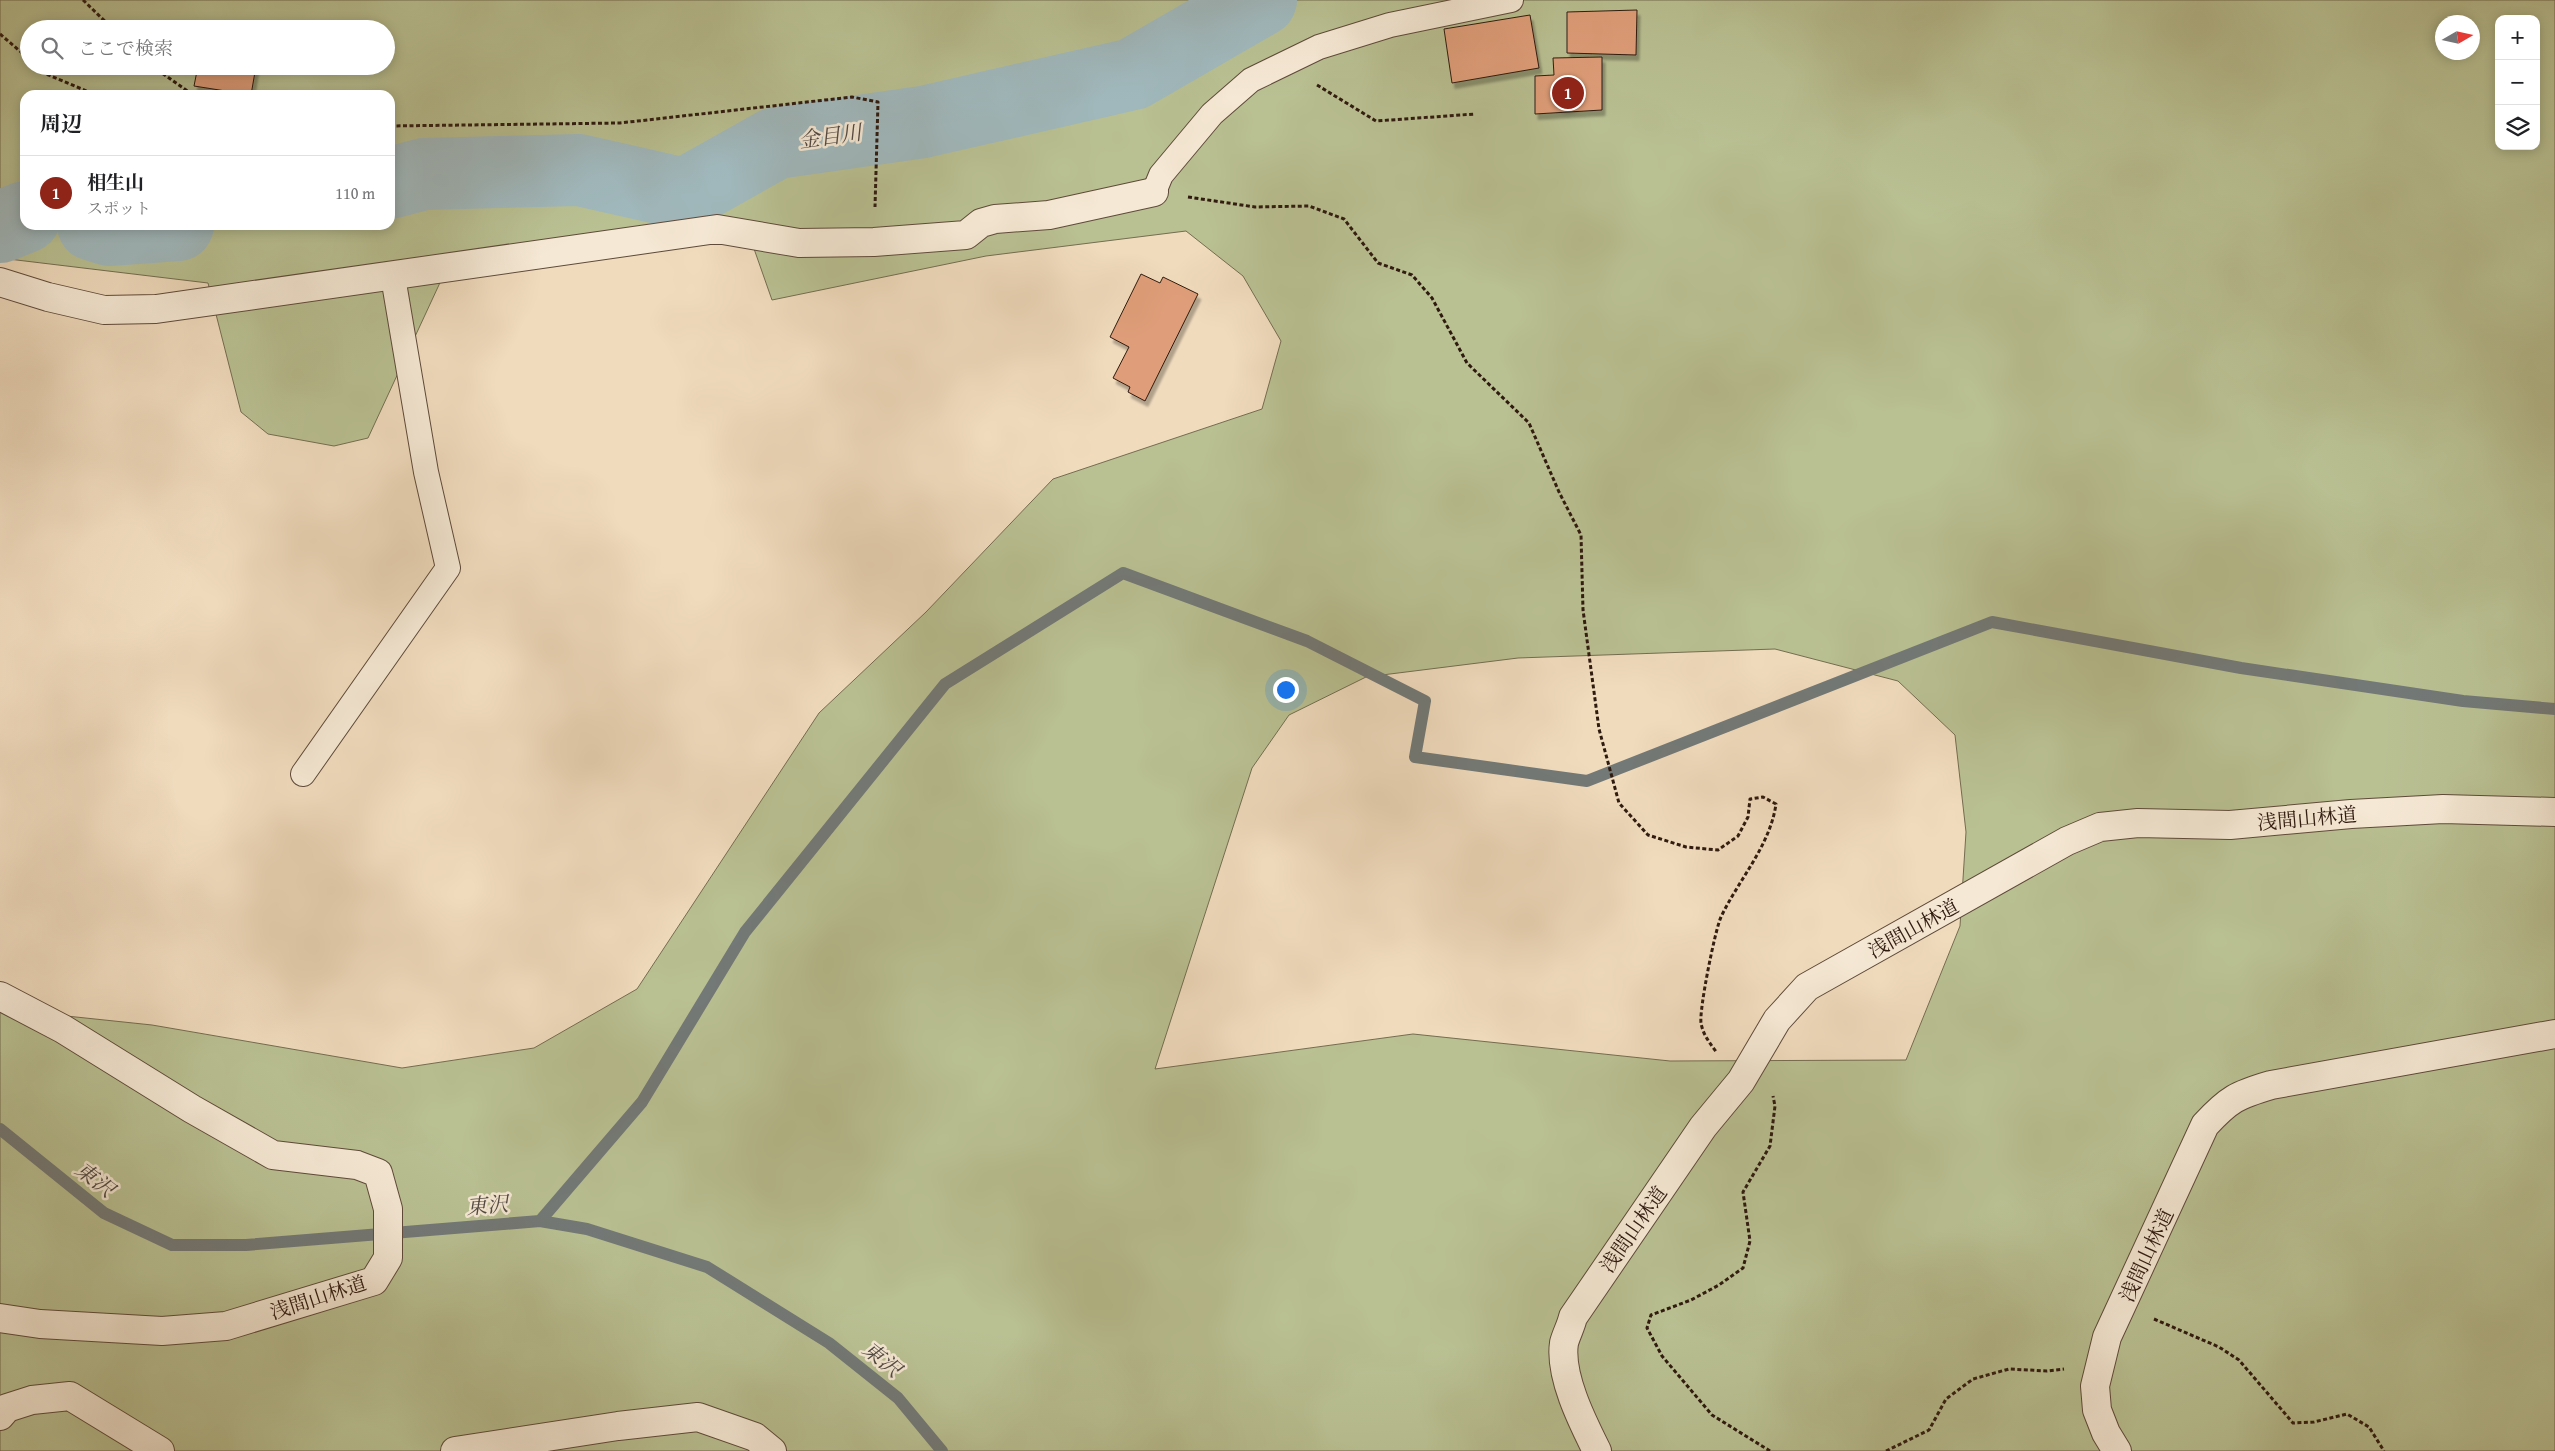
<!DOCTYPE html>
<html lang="ja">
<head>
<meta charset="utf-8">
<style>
	body { margin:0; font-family:"Gentium Book Plus","Noto Serif JP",serif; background:#f6f6f6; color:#202124 }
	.controls { position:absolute; right:15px; top:15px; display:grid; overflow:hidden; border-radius:10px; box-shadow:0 2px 12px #0003 }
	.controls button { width:45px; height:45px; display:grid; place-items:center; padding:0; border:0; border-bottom:1px solid #e0e0e0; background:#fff; color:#202124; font:25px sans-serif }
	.compass { position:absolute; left:2435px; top:15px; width:45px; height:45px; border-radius:50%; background:#fff; box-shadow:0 2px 12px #0003; rotate:81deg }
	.you { position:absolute; left:1285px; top:689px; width:18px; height:18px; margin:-12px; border:4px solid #fff; border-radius:50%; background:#1a73e8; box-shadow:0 0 0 8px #1a73e833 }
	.badge { display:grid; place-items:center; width:32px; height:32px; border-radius:50%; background:#8f2418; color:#fff; font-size:16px; font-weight:700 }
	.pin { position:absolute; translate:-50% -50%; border:2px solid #fff; box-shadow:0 1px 5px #0006 }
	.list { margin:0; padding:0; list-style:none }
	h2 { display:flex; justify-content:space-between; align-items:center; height:65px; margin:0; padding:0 20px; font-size:21px }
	h2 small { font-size:16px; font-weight:400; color:#757577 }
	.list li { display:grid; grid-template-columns:32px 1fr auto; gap:15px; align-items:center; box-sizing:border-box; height:75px; padding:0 20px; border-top:1px solid #e0e0e0 }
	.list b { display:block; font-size:19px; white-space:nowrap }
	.list p { margin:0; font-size:16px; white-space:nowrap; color:#757577 }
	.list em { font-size:16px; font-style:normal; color:#757577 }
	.icon { flex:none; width:28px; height:28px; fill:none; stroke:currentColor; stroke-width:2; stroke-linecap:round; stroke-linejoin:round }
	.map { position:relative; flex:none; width:2555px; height:1451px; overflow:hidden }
	.search { position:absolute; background:#fff; box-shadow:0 2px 12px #0003; left:20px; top:20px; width:375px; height:55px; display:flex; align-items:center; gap:12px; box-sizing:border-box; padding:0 18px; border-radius:28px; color:#757577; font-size:19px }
	.panel { position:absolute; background:#fff; box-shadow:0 2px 12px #0003; left:20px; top:90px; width:375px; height:140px; border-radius:15px }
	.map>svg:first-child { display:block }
	.green { fill:#b9c092; stroke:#746d50; fill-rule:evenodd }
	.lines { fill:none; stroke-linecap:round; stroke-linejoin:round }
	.stream { stroke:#737977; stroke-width:12 }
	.river { stroke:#a0b8bc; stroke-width:72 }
	.building { fill:#df9e79; stroke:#2f1a0f; filter:url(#shadow) }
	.service-casing { stroke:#5f4a3a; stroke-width:26 }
	.minor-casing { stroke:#5f4a3a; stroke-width:30 }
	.path { stroke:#2f1a0f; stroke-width:3; stroke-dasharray:4 2.5; stroke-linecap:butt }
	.service { stroke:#f5e8d4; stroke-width:24 }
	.minor { stroke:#f5e8d4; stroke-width:28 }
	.labels { text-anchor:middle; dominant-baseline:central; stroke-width:5; stroke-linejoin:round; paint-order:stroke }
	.street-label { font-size:20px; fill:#2f1a0f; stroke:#f5e8d4 }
	.water-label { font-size:21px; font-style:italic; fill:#514943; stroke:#f5e8d4 }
</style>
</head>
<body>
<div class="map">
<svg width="2555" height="1451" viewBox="0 0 2555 1451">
	<defs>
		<filter id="shadow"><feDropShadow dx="3" dy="5.5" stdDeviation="1" flood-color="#0004"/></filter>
	</defs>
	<rect width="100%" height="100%" fill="#f0dbbd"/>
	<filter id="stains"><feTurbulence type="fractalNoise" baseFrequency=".004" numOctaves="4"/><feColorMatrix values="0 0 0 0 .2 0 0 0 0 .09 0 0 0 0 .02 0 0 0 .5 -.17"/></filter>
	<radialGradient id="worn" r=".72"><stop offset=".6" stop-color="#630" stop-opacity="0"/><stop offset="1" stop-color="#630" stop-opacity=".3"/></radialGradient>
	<!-- green -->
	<path class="green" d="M0,0h2555v1451h-2555v-442l152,16 250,43 132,-20 103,-59 182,-276 107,-101 127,-133 209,-70 19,-68 -38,-65 -57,-45 -200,25 -214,44 -26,-74 -302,48 -76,164 -34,8 -66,-12 -27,-22 -33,-129 -208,-25zM2499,19h37v127h-37zM2442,22h30v30h-30zM29,29h357v37h-357zM25,95h365v130h-365zM1775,649l123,32 57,54 11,97 -6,94 -54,134 -236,1 -257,-27 -258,35 97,-301 37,-53 77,-38 152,-19z"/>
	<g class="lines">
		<!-- stream -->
		<path class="stream" d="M0,1129l104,84 68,32h74l294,-24 47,8 120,38 122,76 69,55 44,53
			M540,1221l102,-119 103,-170 200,-248 178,-111 184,68 118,60 -10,56 172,24 405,-159 249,46 222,33 92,8"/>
		<!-- river -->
		<path class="river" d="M390,183l34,-9 155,-4 106,24 91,-51 147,-21 210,-48 128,-74
			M93,225l16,5 69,-5
			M0,227l25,-10"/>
	</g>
	<!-- building -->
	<path class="building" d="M1637,10l-1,45 -69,-2v-41z
		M1530,15l9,53 -87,15 -8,-54z
		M1602,57v53l-67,4v-38l19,-1 -1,-17z
		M198,66h58l-5,29 -57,-9z
		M1141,274l19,9 3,-6 35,17 -53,107 -17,-9 2,-5 -17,-9 16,-31 -19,-10z"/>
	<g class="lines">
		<!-- service casing -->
		<g class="service-casing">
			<path id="service" d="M1154,192l7,-17 51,-61 39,-34 68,-33 71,-22 121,-25
				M303,774l145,-206 -22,-96 -33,-195"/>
		</g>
		<!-- minor casing -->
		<g class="minor-casing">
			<path id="minor" d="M0,282l48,15 56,13 52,-1 561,-80 82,14 75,-1 92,-7 15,-12 14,-4 54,-4 105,-23
				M0,996l63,33 129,80 81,46 84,10 21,8 10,36v49l-14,23 -148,45 -64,5 -122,-7 -40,-6
				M0,1416l7,-8 25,-8 38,-4 90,55
				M455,1451l163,-25 80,-9 57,20 17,14
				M1597,1451c-14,-28 -38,-75 -33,-108 2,-8 7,-17 9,-26l130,-190 38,-46 36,-61 30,-33 260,-146 33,-14 38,-4 92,2 121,-11 92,-5 112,3
				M2117,1451l-11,-18 -9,-23 -2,-24 12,-49 98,-212c24,-26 32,-30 66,-40l284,-51"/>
		</g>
		<!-- path -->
		<path class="path" d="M83,0l30,29
			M0,34l29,25
			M37,66l9,8 50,21
			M152,66l41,29
			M1317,85l59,36 99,-7
			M390,126l230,-3 232,-26 26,5 -3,105
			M1188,197l67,10 54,-1 35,13 34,44 34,12 20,23 35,65 62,60 30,69 22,43 2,75 16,119 20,74 29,32 38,12 32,3 20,-14 10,-19 2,-18 13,-2 13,7c-6,42 -37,75 -55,113 -6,13 -22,93 -20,106 2,12 9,20 16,30
			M2154,1319l65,28 20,13 54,63 21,-1 33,-8 22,13 15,24
			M1770,1451l-58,-36 -50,-59 -15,-28 4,-13 40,-15 28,-15 24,-17 7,-27 -7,-49 27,-46 5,-40 -2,-10
			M1886,1451l43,-21 17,-31 27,-20 36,-10 38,2 17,-2"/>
		<!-- service -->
		<use href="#service" class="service"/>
		<!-- minor -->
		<use href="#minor" class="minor"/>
	</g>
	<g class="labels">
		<!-- street labels -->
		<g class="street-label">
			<text transform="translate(2307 818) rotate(-5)">浅間山林道</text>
			<text transform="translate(1913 928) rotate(-29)">浅間山林道</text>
			<text transform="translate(1633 1229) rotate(-55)">浅間山林道</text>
			<text transform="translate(2146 1255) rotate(-65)">浅間山林道</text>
			<text transform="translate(318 1297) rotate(-18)">浅間山林道</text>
		</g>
		<!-- water labels -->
		<g class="water-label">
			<text transform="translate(830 136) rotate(-8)">金目川</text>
			<text transform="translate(95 1179) rotate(38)">東沢</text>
			<text transform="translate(487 1205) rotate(-5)">東沢</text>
			<text transform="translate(882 1359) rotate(39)">東沢</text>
		</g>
	</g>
	<rect width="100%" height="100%" filter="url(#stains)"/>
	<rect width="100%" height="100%" fill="url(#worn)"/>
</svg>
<div class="controls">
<button>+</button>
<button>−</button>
<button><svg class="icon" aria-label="layers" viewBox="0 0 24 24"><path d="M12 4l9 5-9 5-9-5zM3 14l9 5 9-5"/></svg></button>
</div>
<svg class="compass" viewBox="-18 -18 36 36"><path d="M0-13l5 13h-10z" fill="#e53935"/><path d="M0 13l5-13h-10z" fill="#757577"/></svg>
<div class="you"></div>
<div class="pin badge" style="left:1568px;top:93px">1</div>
<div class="search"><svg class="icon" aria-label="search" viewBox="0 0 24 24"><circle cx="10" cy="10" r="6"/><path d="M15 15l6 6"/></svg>ここで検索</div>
<section class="panel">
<h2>周辺<small></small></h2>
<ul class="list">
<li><span class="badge">1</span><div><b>相生山</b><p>スポット</p></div><em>110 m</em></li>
</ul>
</section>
</div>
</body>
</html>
